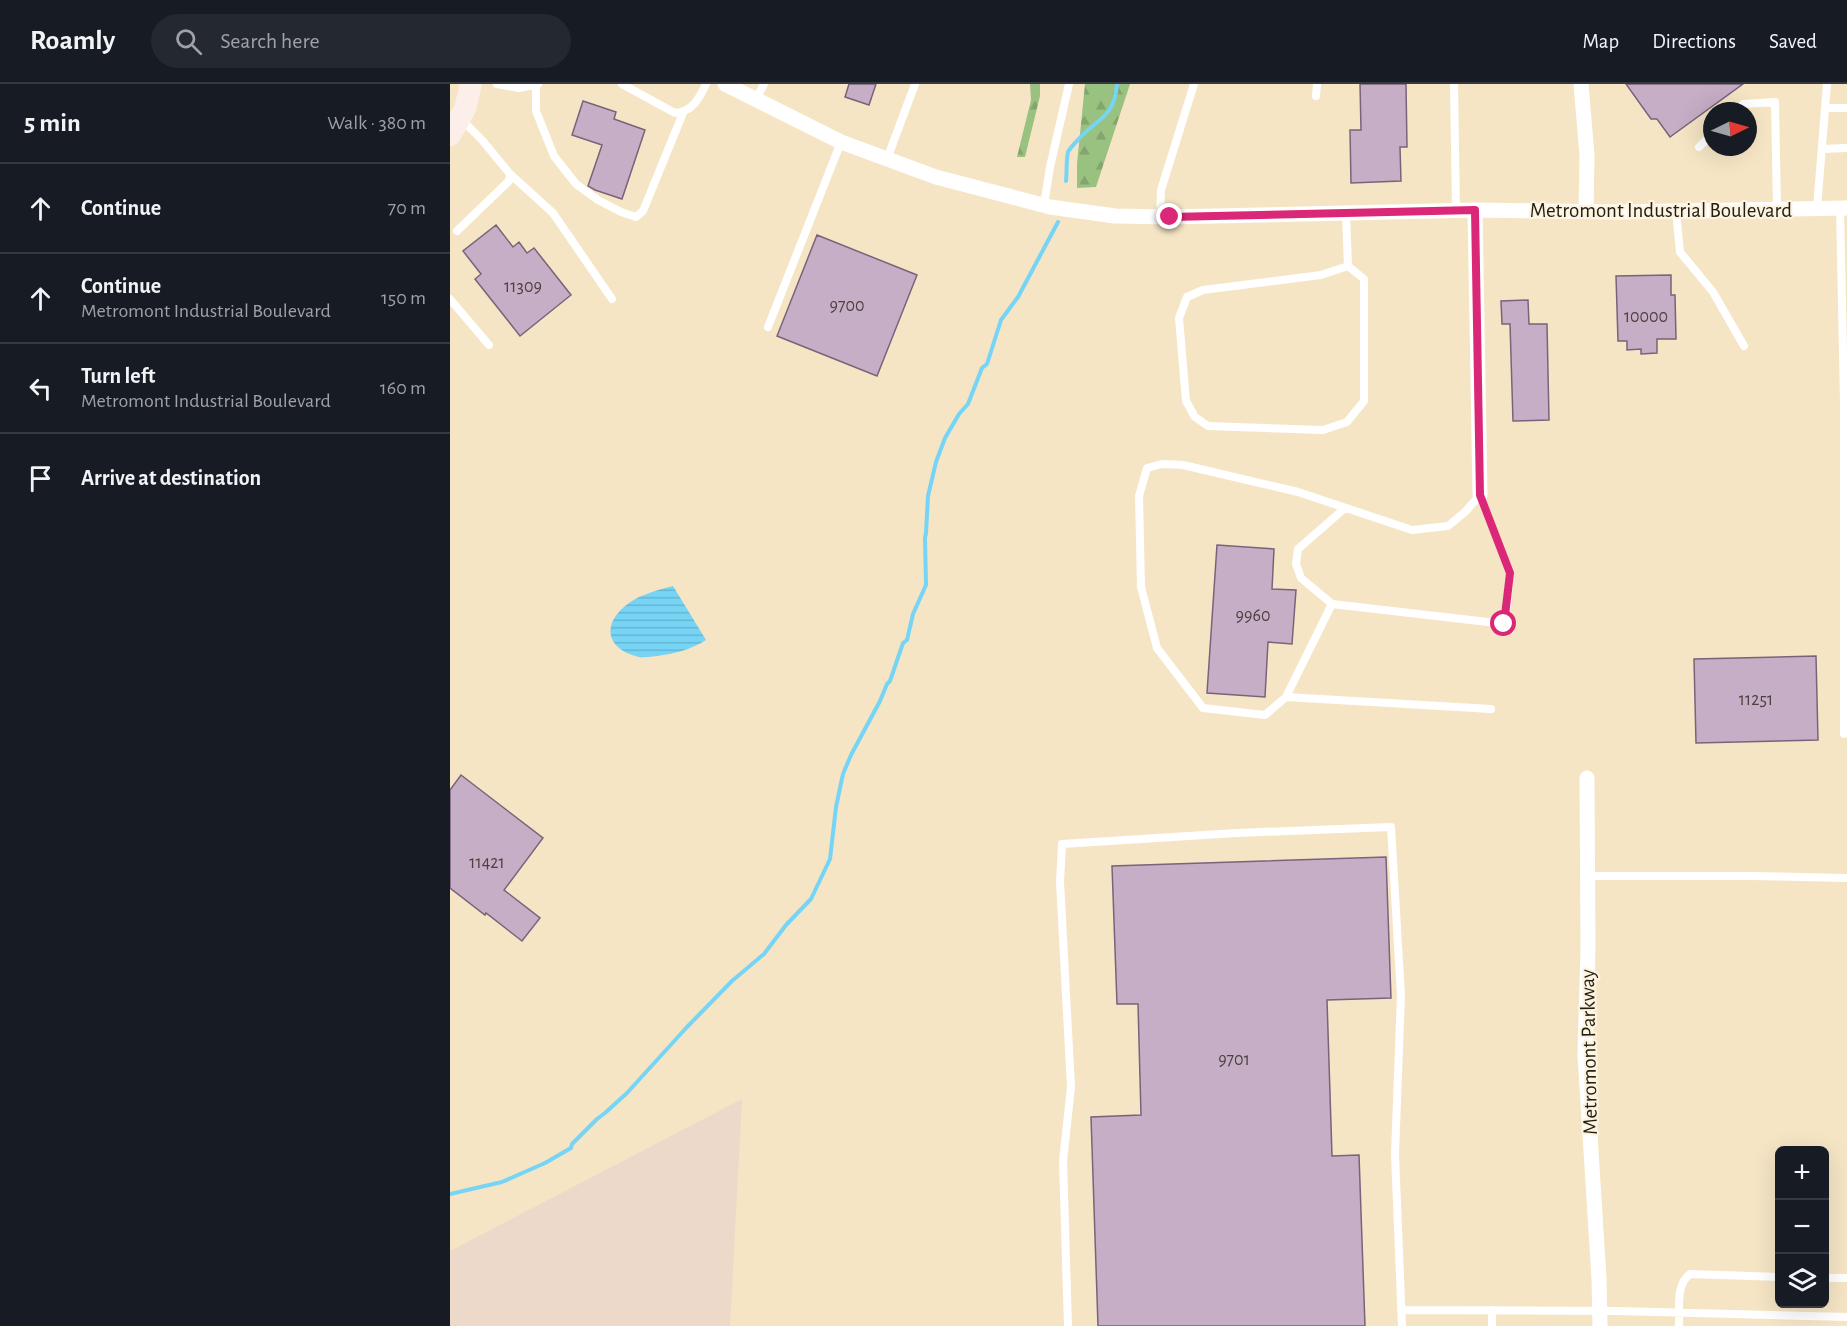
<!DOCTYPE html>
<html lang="en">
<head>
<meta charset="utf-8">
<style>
	body { margin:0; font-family:"Alegreya Sans",sans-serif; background:#242831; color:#f1f3f6 }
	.controls { position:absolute; right:18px; bottom:18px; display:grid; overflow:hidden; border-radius:9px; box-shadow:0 6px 24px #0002 }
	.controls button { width:54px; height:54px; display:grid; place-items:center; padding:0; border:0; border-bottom:2px solid #363941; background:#171b24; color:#f1f3f6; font:30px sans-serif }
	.compass { position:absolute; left:1253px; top:18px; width:54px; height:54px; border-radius:50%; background:#171b24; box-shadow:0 6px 24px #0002; rotate:85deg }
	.stop { position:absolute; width:18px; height:18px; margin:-14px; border:4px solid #db2777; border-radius:50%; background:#fff }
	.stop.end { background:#db2777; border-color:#fff; box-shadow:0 2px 6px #0008 }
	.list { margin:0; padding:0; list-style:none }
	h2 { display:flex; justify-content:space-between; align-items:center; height:78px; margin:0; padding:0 24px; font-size:26px }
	h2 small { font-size:20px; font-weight:400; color:#9ea1a6 }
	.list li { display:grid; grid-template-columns:39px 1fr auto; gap:18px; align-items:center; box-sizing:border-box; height:90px; padding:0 24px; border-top:2px solid #363941 }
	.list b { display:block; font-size:22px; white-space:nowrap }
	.list p { margin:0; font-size:20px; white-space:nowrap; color:#9ea1a6 }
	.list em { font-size:20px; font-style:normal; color:#9ea1a6 }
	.icon { flex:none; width:33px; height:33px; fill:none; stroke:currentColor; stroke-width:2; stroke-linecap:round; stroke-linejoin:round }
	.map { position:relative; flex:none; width:1397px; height:1242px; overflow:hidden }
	header { display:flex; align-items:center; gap:36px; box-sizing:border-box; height:84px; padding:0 30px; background:#171b24; border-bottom:2px solid #363941 }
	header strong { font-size:28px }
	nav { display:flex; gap:33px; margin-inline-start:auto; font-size:21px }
	.search { width:420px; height:54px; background:#242831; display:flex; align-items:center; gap:15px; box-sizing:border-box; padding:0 21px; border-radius:33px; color:#9ea1a6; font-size:22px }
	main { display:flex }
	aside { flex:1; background:#171b24 }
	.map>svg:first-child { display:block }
	.commercial { fill:#ecd9c9 }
	.forest { fill:url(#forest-firs) }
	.water { fill:url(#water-rules) }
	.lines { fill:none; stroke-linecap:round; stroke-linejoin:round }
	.stream { stroke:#76d4f5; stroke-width:4 }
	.building { fill:#c7aec7; stroke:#7a637a; stroke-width:1.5 }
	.service { stroke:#fff; stroke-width:8 }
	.minor { stroke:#fff; stroke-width:15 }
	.secondary { stroke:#fceee9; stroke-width:22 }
	.route { stroke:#db2777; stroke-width:8 }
	.labels { text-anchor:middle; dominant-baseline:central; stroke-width:4.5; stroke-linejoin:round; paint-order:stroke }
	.number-label { font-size:18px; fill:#4c413f }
	.street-label { font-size:21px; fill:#231d12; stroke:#fcf3e0 }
</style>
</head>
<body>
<header>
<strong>Roamly</strong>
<div class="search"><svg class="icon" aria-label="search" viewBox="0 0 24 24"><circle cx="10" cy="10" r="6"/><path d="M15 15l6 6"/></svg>Search here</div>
<nav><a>Map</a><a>Directions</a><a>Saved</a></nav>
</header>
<main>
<aside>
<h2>5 min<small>Walk · 380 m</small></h2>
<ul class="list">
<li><svg class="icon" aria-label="ahead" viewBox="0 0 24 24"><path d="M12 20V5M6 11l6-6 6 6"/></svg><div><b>Continue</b></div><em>70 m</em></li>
<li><svg class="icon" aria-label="ahead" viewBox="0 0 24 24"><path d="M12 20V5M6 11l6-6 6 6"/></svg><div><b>Continue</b><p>Metromont Industrial Boulevard</p></div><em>150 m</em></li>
<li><svg class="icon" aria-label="left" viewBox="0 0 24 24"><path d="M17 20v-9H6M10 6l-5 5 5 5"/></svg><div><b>Turn left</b><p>Metromont Industrial Boulevard</p></div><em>160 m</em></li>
<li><svg class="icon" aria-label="arrive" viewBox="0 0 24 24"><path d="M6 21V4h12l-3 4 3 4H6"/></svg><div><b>Arrive at destination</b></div></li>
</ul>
</aside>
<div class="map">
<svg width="1397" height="1242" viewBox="0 0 1397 1242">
	<defs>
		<pattern id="forest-firs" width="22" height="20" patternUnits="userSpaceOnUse" patternTransform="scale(1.5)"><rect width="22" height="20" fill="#99c17f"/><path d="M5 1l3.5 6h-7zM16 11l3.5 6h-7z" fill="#84a56d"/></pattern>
		<pattern id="water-rules" width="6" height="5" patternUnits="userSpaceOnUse" patternTransform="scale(1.5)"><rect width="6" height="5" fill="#76d4f5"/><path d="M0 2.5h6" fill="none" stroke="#66b6d1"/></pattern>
	</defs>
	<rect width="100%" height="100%" fill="#f5e5c5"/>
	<!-- commercial -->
	<path class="commercial" d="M292,1015l-12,227h-280v-75z"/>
	<!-- forest -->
	<path class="forest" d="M580,0h10v12l-15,61h-8l14,-57z
		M635,0h45l-34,103 -19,1v-24z"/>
	<!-- water -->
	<path class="water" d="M223,502l33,54c-16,10 -30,13 -48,16 -6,0 -13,2 -19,1 -34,-8 -38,-34 -10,-54 13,-9 29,-13 44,-17z"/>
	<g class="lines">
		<!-- stream -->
		<path class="stream" d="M616,97c1,-9 0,-20 2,-29 2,-4 6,-8 9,-11 19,-23 37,-21 40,-57
			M0,1110l52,-12 43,-19 26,-15 1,-4 25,-25 8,-6 22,-20 60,-66 45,-46 32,-27 22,-29 25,-26 19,-40 6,-52 7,-33 8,-19 29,-54 7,-17 3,-3 13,-38 4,-3 6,-26 13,-29 -1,-47 1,-5 2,-37 8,-34 9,-24 14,-24 9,-10 14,-36 5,-4 14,-44 17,-23 40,-75"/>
	</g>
	<!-- building -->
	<path class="building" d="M399,0h27l-7,21 -24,-8z
		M910,0h46l1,63h-7l1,34 -50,2 -1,-53h11z
		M1176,0h117l-73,53 -13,-18h-6z
		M133,17l33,11 -2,7 31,11 -23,69 -27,-9 -7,-4 14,-41 -30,-10z
		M46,141l17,22 6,-5 8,11 7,-5 37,47 -51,41 -45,-57 6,-5 -18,-23z
		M367,151l100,40 -40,101 -100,-40z
		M1221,191v20h4l1,44h-19v14l-16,1v-5l-14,1v-9h-9l-2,-65z
		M1078,216l1,24h18l2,96 -36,1 -3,-97h-8l-1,-23z
		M767,461l57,4 -2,40 24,1 -4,54 -24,-2 -3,55 -58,-4z
		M1366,572l2,84 -122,3 -2,-84z
		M11,691l82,63 -39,52 36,28 -18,23 -36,-28 -1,2 -35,-27v-98z
		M936,773l5,141 -64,2 5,156 27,-1 6,171h-267l-7,-209 50,-2 -3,-111h-21l-5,-138z"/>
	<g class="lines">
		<!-- service -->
		<path class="service" d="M47,0l22,4 19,-4
			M172,0l53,29c17,-1 24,-14 31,-29
			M1004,0l2,127
			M86,1v26l18,45 22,28 22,16 23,12 15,5 7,-6 40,-98
			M866,12l1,-12
			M306,15l8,-15
			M1375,24h22
			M1286,27l7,-7 32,-2 2,107
			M1249,63l13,-13
			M1372,65l25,-1
			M437,75l28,-75
			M60,90l43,39 59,86
			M594,121l6,-38 19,-83
			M1367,124l10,-124
			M1390,124l4,194v332
			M1226,127l4,41 33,40 31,54
			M896,129l2,53 16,13v122l-17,21 -24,8 -115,-4 -13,-9 -9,-16 -7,-83 8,-21 16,-7 118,-15 27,-9
			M710,133l1,-27 33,-106
			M7,147l52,-50 1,-7 -28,-34 -21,-21
			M0,215l39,46
			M318,243l73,-185
			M882,520l-46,93 205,12
			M836,613l-21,18 -62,-7 -46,-60 -16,-61 -2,-91 8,-28 15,-4 21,1 115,27 114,38 36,-4 17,-14 15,-17 30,78 -5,51 -173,-20 -31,-26 -5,-14 2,-15 47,-41
			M1138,792h162l97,2
			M1374,1194h23
			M951,1226l217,1 229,6
			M1042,1226v16
			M618,1242l-5,-165 8,-74 -11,-205 2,-38 174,-11 155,-6 10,168 -6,159 7,172
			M1229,1242c1,-17 -4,-41 11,-52l90,3"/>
		<!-- minor -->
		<path class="minor" d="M275,0l116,58 95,35 114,30 65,9 55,1 305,-7 145,2 227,-4
			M1131,0l6,71 -1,56
			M1025,126l5,285
			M1137,694l1,170 -3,107 14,224 1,47"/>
		<!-- secondary -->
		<path class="secondary" d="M0,51l15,-26 6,-25"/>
	</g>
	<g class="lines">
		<!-- route -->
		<path class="route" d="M720,133l305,-7 5,285 30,78 -6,51"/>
	</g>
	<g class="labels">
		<!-- number labels -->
		<g class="number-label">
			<text x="73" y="203">11309</text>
			<text x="397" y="222">9700</text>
			<text x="1196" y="233">10000</text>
			<text x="803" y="532">9960</text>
			<text x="1306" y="616">11251</text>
			<text x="37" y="779">11421</text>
			<text x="784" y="976">9701</text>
		</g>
		<!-- street labels -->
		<g class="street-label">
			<text x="1211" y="126">Metromont Industrial Boulevard</text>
			<text transform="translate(1139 968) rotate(-91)">Metromont Parkway</text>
		</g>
	</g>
</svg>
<div class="controls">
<button>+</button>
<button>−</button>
<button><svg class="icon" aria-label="layers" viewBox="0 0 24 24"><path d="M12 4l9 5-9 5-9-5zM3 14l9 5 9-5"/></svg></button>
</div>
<svg class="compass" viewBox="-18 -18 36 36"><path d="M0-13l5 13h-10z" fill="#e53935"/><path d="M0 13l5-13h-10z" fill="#9ea1a6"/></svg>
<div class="stop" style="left:1054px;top:540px"></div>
<div class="stop end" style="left:720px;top:133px"></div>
</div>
</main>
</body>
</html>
